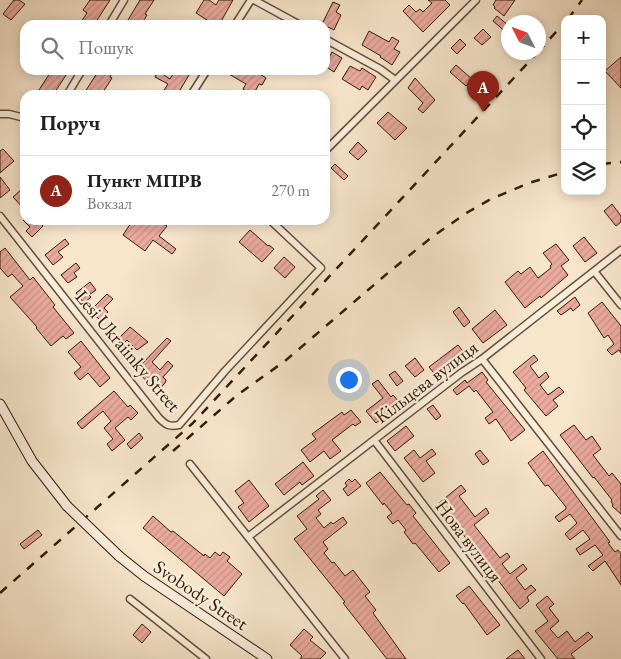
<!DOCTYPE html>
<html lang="uk">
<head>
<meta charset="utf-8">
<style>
	body { margin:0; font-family:"EB Garamond",serif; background:#f2f2f2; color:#222 }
	.controls { position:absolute; right:15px; top:15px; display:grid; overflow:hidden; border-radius:10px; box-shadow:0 2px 12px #0003 }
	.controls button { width:45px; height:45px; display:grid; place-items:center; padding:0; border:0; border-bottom:1px solid #e0e0e0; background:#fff; color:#222; font:25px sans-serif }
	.compass { position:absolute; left:501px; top:15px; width:45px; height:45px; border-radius:50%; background:#fff; box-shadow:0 2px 12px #0003; rotate:312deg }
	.you { position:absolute; left:348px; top:379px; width:18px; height:18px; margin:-12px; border:4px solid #fff; border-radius:50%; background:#1a73e8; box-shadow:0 0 0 8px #1a73e833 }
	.badge { display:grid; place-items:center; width:32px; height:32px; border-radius:50%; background:#8f2418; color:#fff; font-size:16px; font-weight:700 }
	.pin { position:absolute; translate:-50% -41px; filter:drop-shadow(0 1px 2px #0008) }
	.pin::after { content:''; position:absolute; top:26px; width:18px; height:15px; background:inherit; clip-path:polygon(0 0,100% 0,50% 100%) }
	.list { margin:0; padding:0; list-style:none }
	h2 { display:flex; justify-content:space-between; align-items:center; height:65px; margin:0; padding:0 20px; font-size:21px }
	h2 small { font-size:16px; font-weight:400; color:#767676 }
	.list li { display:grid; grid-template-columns:32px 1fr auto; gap:15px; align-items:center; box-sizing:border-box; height:70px; padding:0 20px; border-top:1px solid #e0e0e0 }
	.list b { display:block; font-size:19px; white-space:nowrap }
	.list p { margin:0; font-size:16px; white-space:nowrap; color:#767676 }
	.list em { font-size:16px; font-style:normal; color:#767676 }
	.icon { flex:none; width:28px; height:28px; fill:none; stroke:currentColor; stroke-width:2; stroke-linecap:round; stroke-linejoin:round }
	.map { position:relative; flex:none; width:621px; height:659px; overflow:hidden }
	.search { position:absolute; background:#fff; box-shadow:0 2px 12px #0003; left:20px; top:20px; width:310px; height:55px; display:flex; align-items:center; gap:12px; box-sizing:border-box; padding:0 18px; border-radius:15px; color:#767676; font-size:19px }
	.panel { position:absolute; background:#fff; box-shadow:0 2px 12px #0003; left:20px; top:90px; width:310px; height:135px; border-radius:15px }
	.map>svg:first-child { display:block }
	.building { fill:url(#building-hatch); stroke:#331b00 }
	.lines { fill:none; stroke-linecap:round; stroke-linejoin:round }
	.street-casing { stroke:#644e33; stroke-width:9 }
	.secondary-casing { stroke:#331b00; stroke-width:11 }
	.street { stroke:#faeede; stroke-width:6 }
	.secondary { stroke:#faeede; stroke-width:9 }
	.rail { stroke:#331b00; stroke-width:2.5; stroke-dasharray:9 9; stroke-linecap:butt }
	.secondary-bridge-casing { stroke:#331b00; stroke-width:11; stroke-linecap:butt }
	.secondary-bridge { stroke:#faeede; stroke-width:9 }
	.labels { text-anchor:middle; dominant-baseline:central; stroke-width:4.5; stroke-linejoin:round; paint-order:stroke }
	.street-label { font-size:19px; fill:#331b00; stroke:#faeede }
</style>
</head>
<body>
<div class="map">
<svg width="621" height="659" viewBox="0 0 621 659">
	<defs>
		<pattern id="building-hatch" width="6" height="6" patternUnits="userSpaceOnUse" patternTransform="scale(1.25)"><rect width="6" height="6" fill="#ebaaa0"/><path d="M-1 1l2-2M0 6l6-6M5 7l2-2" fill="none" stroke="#ca9288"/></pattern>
	</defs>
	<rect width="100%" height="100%" fill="#f7e5cc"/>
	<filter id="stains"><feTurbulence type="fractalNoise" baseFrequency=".004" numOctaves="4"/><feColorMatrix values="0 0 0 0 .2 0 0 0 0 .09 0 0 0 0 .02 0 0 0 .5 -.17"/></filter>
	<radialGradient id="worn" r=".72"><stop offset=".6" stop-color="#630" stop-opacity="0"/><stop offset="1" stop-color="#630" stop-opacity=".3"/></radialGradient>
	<!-- building -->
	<path class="building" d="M14,0h5l6,4 -14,16 -8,-6z
		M90,0h20l-16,25h-15l8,-12 -4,-3z
		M140,0h14l-9,14 2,1 -6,10h-16z
		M204,0h5l7,5 3,-5h14l-14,25h-16l4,-5 -11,-7z
		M428,0h17l5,5 -27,27 -20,-21 6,-6 7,7 4,-3 3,3 9,-9z
		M496,0h19l-11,16 -10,-8 1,-1 -2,-2z
		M333,2l7,3 -4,7 5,3 -7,15 -12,-6z
		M497,16l11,9v9l-15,-13z
		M483,29l8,8 -9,8 -8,-7z
		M369,31l20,11 3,-5 7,4 -5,8 6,3 -8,13 -12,-8 1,-1 -19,-11z
		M460,39l6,6 -9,9 -6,-6z
		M332,52l10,6 -8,14 -9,-6z
		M621,57v31l-16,-17z
		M456,65l16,14 -6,7 -16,-14z
		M350,66l10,5 2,-3 14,9 -8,13 -6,-4 -2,4 -18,-11z
		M52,70h11l-2,2 5,3 -13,20h-13l-3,-2z
		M99,70h15l-4,7 2,1 -11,17h-18z
		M175,70h17l-15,25h-16l7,-11 -13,-7 3,-6 12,8z
		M222,70h32l12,8 -4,7 -3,-1 -6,11 -10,-6 3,-5z
		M415,78l20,22 -12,13 -5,-4 5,-6 -15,-15z
		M388,112l19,16 -12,12 -18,-17z
		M358,142l9,9 -9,9 -9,-8z
		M3,149l11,12 -14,12v-22z
		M335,164l13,12 -4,4 -13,-12z
		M0,177l10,13 -10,8z
		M22,189l3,3v18l-12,-13z
		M612,204l9,12v6l-5,4 -12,-15z
		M23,220h14l6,6 -11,11 -6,-6 4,-4z
		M133,220h26l8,6 -8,10 17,13 -4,5 -19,-14 -8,11 -22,-16z
		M250,230l18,16 1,-1 5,4 -12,13 -23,-20z
		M584,237l13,16 -12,9 -12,-16z
		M65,239l4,5 -11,8 5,5 -10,8 -8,-10z
		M556,244l13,16 -8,6 7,9 -27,23 -1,-2 -15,12 -20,-26 13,-11 3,3 9,-7 8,11 13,-10 -1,-2 2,-2 -9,-11z
		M5,248l25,32 3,-3 22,28 -2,2 21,26 -8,6 -3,-3 -12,10 -15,-18 1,-1 -27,-30 13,-11 -11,-12 -4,3 -8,-9v-16z
		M284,257l11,10 -10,11 -11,-10z
		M76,263l4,5 -6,5 3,4 -9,6 -7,-8z
		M90,282l6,8 -7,5 2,2 -7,6 -8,-10z
		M107,294l6,5 -9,9 4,4 -8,8 -10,-9z
		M575,297l5,8 -7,6 -2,-3 -10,7 -4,-4z
		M602,302l19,24v27l-2,-3 -7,5 -5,-5 7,-6 -6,-9 -4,3 -16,-25z
		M459,307l11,15 -6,5 -11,-15z
		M495,310l12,15 -24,18 -11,-14z
		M130,327l18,15 -11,8 -10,-10 -8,8 -5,-5z
		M167,338l4,3 -19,21 8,8 8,-9 5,5 -10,11 3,3 -1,3 -8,9 -21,-22z
		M81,341l29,37 -10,9 -12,-14 -8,7 -6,-7 7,-6 -13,-15z
		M458,345l8,10 -29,22 -8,-10z
		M534,355l4,5 -8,6 9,12 7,-6 3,5 -9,8 8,10 11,-8 5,5 -11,8 5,6 -12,10 -22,-26 2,-2 -13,-16z
		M415,358l9,12 -9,7 -10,-11z
		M395,371l8,10 -6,5 -8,-11z
		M482,372l6,8 -2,2 39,48 -14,11 -15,-22 -7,5 -4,-6 8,-6 -17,-22 -2,2 -5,-6 -12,9 -4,-5 12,-10 2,3z
		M378,380l13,17 2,-2 8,9 -25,19 -10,-12 17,-13 -11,-14z
		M114,391l14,16 2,-2 8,8 -7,7 -3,-3 -13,11 10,12 -13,11 -5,-7 6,-5 -9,-11 7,-7 -8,-10 -21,18 -5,-6z
		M433,405l8,11 -5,4 -9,-11z
		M351,410l10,12 -6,4 -2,-2 -21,16 9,11 -11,8 -6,-8 -14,11 -9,-12 15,-11 -4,-5 30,-22 2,3z
		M574,425l12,15 6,-4 9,13 -8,6 16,21 3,-3 9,11v30l-9,-8 1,-1 -2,-4 1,-1 -18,-23 -1,1 -33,-43z
		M406,426l8,10 -19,15 -8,-10z
		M139,433l4,5 -12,11 -4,-5z
		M432,449l4,5 -10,7 9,12 -12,9 -19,-24 10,-8 6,8z
		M480,450l9,11 -6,4 -8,-11z
		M543,451l67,91 -2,1 7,9 3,-2 3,4v31l-16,-24 -12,10 -5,-5 15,-11 -8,-10 -15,10 -4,-6 14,-10 -7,-9 -13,10 -5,-6 12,-11 -7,-9 -11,8 -4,-5 11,-8v-2l-17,-21 -1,-1 -3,1 -17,-23z
		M303,462l11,14 -12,9 -2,-3 -16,13 -9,-11z
		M380,472l27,33 2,-1 7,9 -3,3 37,47 -11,9 -24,-29 -2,1 -9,-12 2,-2 -8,-10 -5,4 -6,-7 5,-4 -8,-10 -1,2 -17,-22z
		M349,479l3,3 3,-3 6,7 -13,10 -5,-7 4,-3 -2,-3z
		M249,480l20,26 -20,16 -11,-15 6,-4 -9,-12z
		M461,485l5,6 -7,5 16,21 11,-9 3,5 -15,12 26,33 7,-5 3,4 -8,7 8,10 13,-10 4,5 -11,9 9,12 6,-5 5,5 -9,7 2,4 -9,8 -81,-106z
		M323,490l8,10 -13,10 3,4 -5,4 8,10 7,-6 2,2 10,-7 4,6 -24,19 5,7 -4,4 8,10 2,-1 11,14 8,-6 6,8 11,14 -5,4 11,14 -3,3 33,46h-19l-44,-56 2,-1 -51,-63 13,-10 -10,-13 22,-17 -3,-3z
		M153,516l18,16 2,-1 31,25 1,-2 5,4 5,-6 5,4 3,-4 7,5 -3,4 15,13 -18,22 -81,-68z
		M38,530l4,5 -18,14 -4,-5z
		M469,586l31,39 -13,10 -23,-32 -1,1 -7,-8z
		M547,596l7,8 -5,4 10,13 -9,8 8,9 9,-7 8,11 13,-10 5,5 -22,17 4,5h-17l-23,-28 13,-10 -12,-16z
		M142,624l9,8 -9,11 -9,-8z
		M304,629l9,8 -3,3 16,13 -6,6h-20l2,-3 -12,-11z
		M518,650l7,9h-19z"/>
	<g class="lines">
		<!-- street casing -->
		<g class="street-casing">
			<path id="street" d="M254,0l46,25
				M109,25l15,-25
				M235,25l16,-25
				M325,39l55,30 15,11
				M67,95l15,-25
				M191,95l16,-25
				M0,114h9l16,4
				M325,151l151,-151
				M0,216l159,202c7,7 10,9 20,7l46,-54 96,-103 -51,-48
				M594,271l27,34
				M482,359l139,177
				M374,440l167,219
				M190,464l155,195
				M248,537l213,-164 21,-14 139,-109
				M130,599l76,60"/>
		</g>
		<!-- secondary casing -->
		<g class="secondary-casing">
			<path id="secondary" d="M0,404l32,57 35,45
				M119,556l25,20 123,83"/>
		</g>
		<!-- street -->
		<use href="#street" class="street"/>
		<!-- secondary -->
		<use href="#secondary" class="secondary"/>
		<!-- rail -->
		<path class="rail" d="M568,19l14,-19
			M538,52l27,-30
			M602,164l19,-2
			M173,451l63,-55 49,-35 104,-89 43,-35 36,-25 23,-13 38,-16 36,-11
			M0,593l193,-170 345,-371"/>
		<!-- secondary-bridge casing -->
		<g class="secondary-bridge-casing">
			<path id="secondary-bridge" d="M67,506l52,50"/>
		</g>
		<!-- secondary-bridge -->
		<use href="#secondary-bridge" class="secondary-bridge"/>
	</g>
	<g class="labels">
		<!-- street labels -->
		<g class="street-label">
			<text transform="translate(128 351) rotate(50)">Lesi Ukraiinky Street</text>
			<text transform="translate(426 382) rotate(-37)">Кільцева вулиця</text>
			<text transform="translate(469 541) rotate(53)">Нова вулиця</text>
			<text transform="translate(201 595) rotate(34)">Svobody Street</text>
		</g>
	</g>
	<rect width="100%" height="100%" filter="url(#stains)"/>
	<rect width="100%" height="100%" fill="url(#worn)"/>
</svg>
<div class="controls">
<button>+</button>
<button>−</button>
<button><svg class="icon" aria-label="locate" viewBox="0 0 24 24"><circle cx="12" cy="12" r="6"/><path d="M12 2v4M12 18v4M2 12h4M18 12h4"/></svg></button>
<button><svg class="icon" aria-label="layers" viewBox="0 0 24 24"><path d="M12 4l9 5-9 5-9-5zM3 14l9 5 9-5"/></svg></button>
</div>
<svg class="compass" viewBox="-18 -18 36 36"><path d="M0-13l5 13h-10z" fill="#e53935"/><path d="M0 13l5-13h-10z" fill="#767676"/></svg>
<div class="you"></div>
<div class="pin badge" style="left:483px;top:112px">A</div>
<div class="search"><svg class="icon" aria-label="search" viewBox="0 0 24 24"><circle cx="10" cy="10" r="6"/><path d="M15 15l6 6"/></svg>Пошук</div>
<section class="panel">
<h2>Поруч<small></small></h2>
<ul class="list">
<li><span class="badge">A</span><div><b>Пункт МПРВ</b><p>Вокзал</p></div><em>270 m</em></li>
</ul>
</section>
</div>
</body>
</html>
